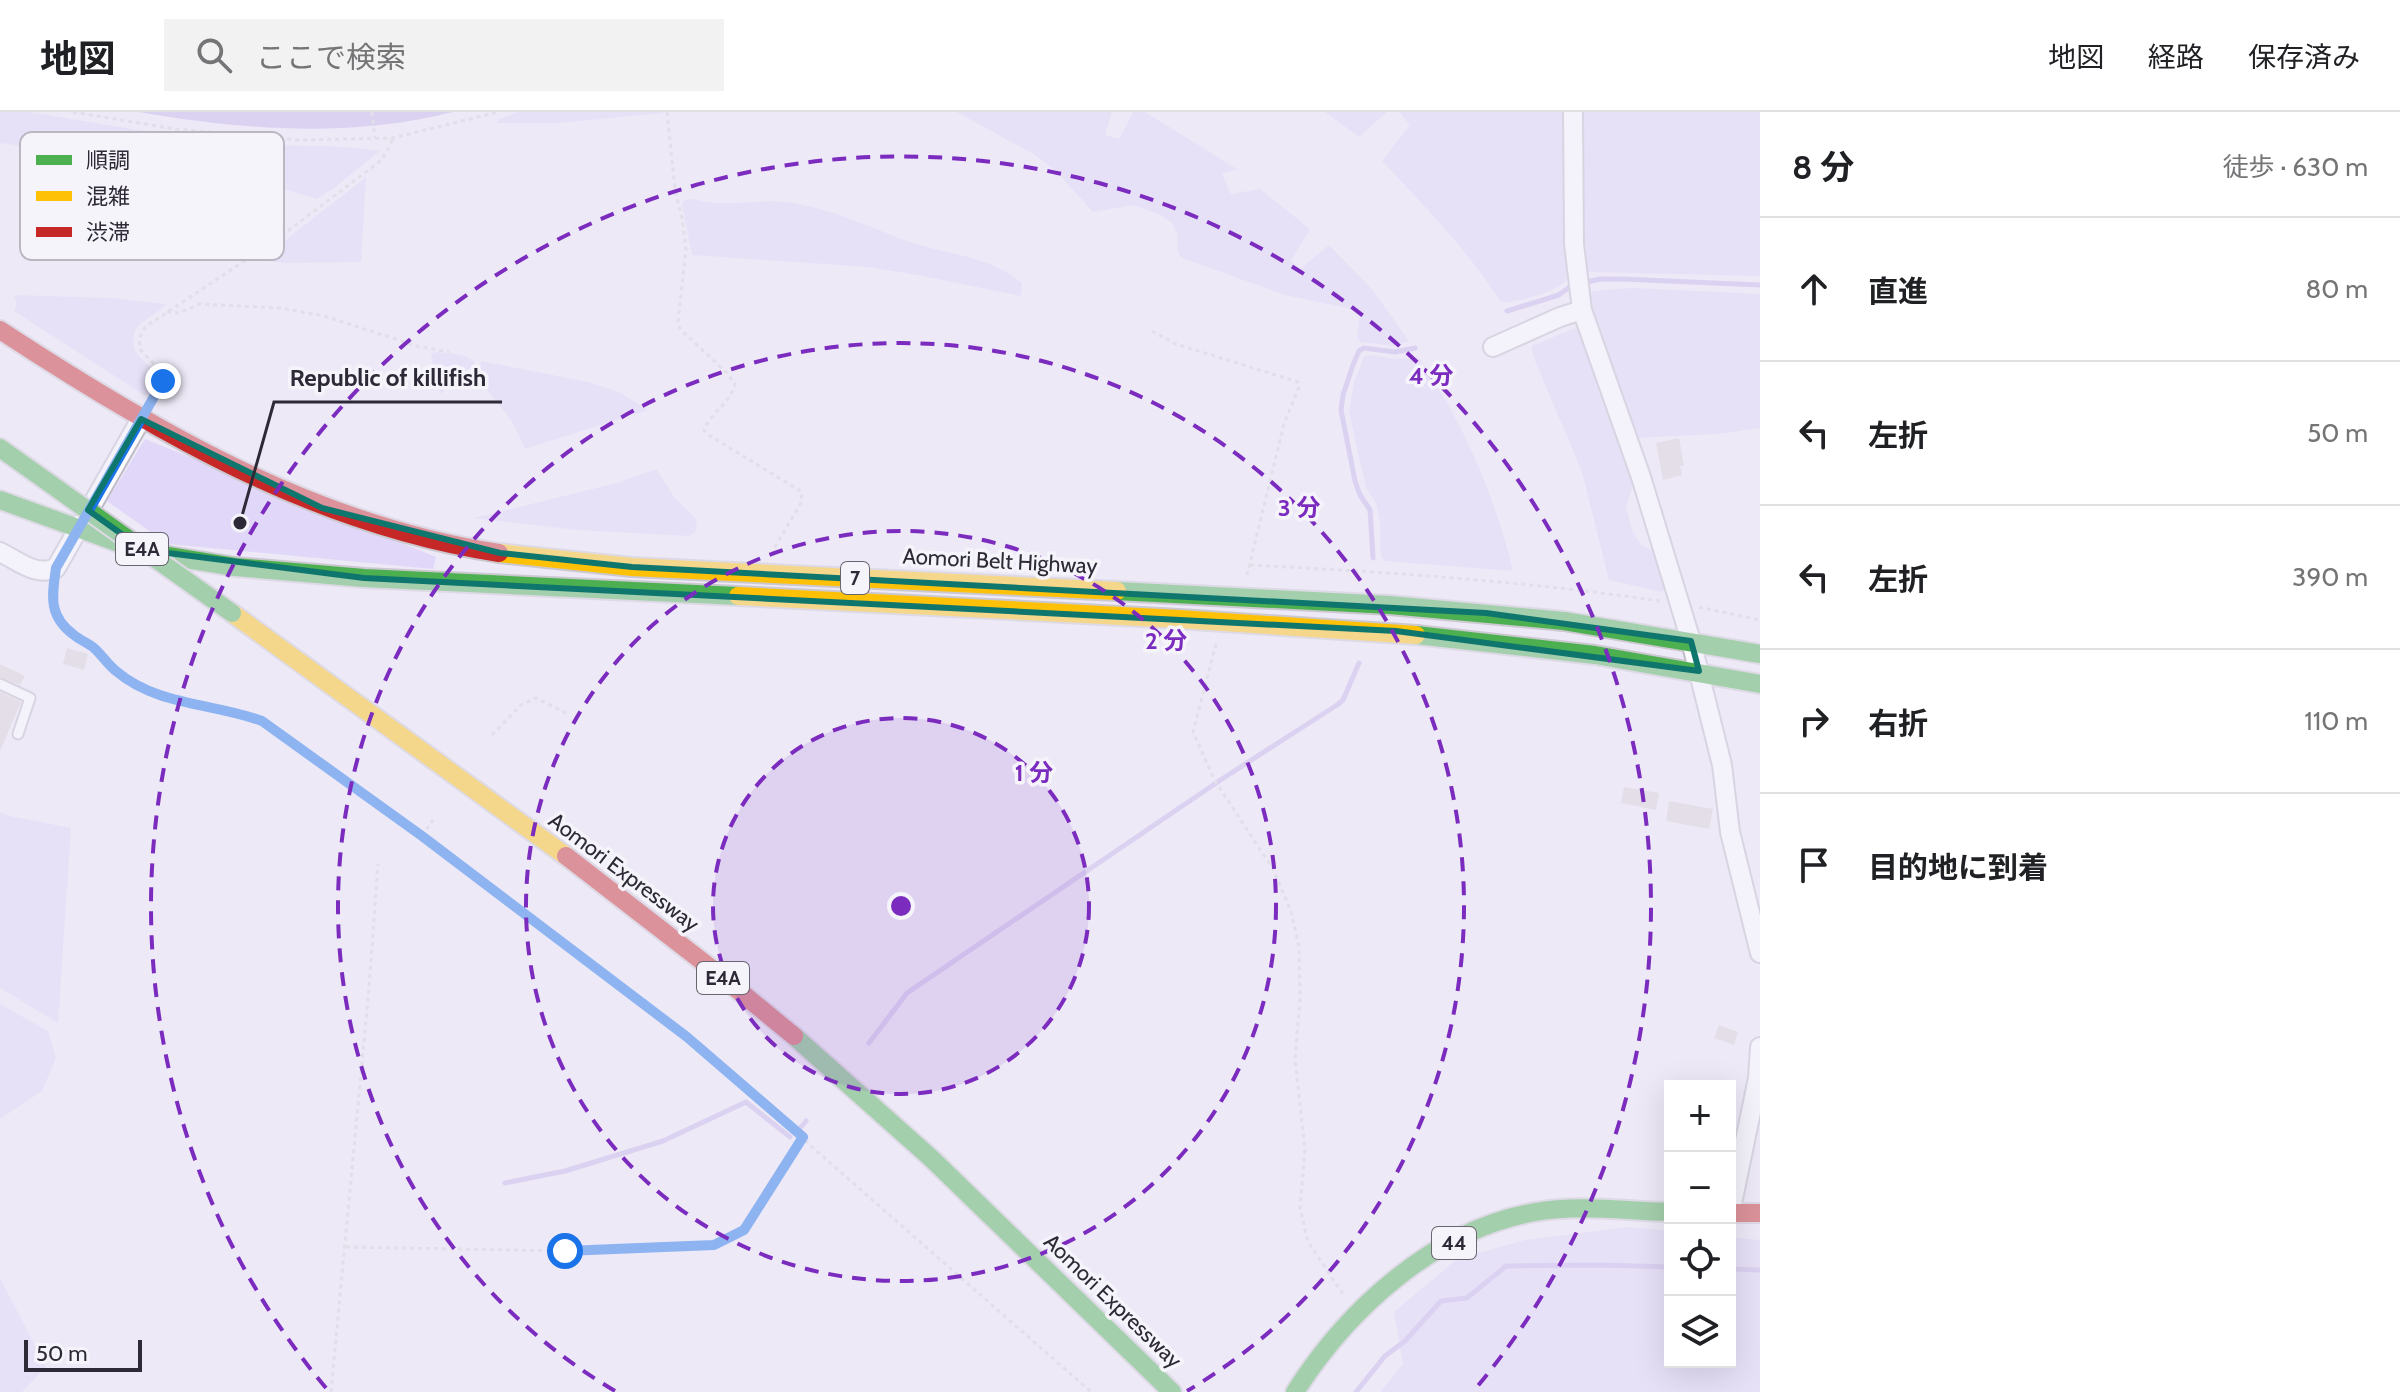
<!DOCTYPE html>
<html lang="ja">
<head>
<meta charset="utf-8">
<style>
	body { margin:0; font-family:Cabin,"Noto Sans JP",sans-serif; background:#f2f2f2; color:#202124 }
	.controls { position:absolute; right:24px; bottom:24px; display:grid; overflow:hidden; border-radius:0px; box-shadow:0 8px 32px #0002 }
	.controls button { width:72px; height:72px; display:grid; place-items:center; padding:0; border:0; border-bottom:2px solid #e0e0e0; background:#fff; color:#202124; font:40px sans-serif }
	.scale { position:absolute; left:24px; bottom:20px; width:118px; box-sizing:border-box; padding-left:8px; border:4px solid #2d2936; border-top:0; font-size:22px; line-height:28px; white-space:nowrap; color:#2d2936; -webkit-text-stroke:6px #f6f4fb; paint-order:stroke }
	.stop { position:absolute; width:24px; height:24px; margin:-18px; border:6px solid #1a73e8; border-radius:50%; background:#fff }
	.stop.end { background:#1a73e8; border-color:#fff; box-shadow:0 2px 8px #0008 }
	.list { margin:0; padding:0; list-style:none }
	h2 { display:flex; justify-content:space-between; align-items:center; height:104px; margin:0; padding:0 32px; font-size:34px }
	h2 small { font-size:26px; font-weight:400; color:#757577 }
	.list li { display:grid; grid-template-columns:52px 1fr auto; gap:24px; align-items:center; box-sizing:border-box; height:144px; padding:0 32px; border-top:2px solid #e0e0e0 }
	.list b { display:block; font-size:30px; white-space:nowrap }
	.list em { font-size:26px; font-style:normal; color:#757577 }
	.icon { flex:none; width:44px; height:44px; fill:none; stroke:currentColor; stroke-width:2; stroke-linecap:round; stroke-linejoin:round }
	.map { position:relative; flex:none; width:1760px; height:1280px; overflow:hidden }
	header { display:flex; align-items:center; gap:48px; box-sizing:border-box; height:112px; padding:0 40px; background:#fff; border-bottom:2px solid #e0e0e0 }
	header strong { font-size:38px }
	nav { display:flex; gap:44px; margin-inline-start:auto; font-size:28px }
	.search { width:560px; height:72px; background:#f2f2f2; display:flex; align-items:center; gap:20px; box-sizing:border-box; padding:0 28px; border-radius:0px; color:#757577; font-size:30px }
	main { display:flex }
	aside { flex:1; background:#fff }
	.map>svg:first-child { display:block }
	.green { fill:#e1d7f8 }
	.water { fill:#c6b5ea }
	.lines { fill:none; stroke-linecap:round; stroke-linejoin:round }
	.stream { stroke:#c6b5ea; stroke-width:5 }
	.building { fill:#d8d1d3 }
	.lane-casing { stroke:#bfbbc7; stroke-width:13 }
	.street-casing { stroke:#bfbbc7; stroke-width:22 }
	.fast-casing { stroke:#cbc8d0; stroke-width:22 }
	.slow-casing { stroke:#cbc8d0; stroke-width:22 }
	.jam-casing { stroke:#cbc8d0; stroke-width:22 }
	.path { stroke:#d3d2d6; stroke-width:3; stroke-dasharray:4 4; stroke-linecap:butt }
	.lane { stroke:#fcfcfe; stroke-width:9 }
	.street { stroke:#fcfcfe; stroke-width:18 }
	.fast { stroke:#4caf50; stroke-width:18 }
	.slow { stroke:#ffc107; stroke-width:18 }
	.jam { stroke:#c62828; stroke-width:18 }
	.fast-bridge-casing { stroke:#cbc8d0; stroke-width:22; stroke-linecap:butt }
	.fast-bridge { stroke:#4caf50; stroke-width:18 }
	.route { stroke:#1a73e8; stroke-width:10 }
	.marked { fill:none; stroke:#0f766e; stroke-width:6; stroke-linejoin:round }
	.ring { fill:none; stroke:#7b2cbf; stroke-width:4; stroke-dasharray:14 10 }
	.labels { text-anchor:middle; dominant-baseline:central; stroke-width:7; stroke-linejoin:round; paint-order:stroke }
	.shield { fill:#f6f4fb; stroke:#696671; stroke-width:2 }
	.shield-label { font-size:20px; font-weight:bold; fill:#2d2936 }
	.street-label { font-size:22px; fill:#2d2936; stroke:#f6f4fb }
	.key { fill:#f6f4fb; stroke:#bab7c0; stroke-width:2 }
	.key-label { font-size:22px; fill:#2d2936 }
	.centre { fill:#7b2cbf; stroke:#f6f4fb; stroke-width:4 }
	.ring-label { font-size:24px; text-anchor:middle; font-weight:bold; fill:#7b2cbf; stroke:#f6f4fb; stroke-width:7; stroke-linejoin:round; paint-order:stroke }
	.leader { fill:none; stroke:#2d2936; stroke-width:3 }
	.callout-dot { fill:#2d2936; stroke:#f6f4fb; stroke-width:3 }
	.callout-label { font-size:24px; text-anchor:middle; font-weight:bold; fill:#2d2936; stroke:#f6f4fb; stroke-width:7; stroke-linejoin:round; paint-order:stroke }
</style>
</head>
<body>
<header>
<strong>地図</strong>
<div class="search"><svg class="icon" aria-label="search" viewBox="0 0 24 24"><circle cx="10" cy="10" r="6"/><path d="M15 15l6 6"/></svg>ここで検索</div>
<nav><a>地図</a><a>経路</a><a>保存済み</a></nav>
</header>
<main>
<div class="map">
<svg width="1760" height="1280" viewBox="0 0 1760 1280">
	<rect width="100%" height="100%" fill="#ede9f7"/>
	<!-- green -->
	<path class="green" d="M0,0h27c67,10 134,23 200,30 51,6 103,1 153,9l-46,37 -18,11 -34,-11 -61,-4 -105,-25 -116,-16z
		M518,0h145v1l-105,10h-62l3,-4z
		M957,0h155l-7,23 14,4 14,-27h12l92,57 -15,5 9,20 29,-5 50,40 -19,32 9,8 29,-24 42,43 38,53 -14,5 -35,-4 -3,-5 3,-22 -8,-6 -67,-14 -103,-37 -4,-5 -1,-20 -5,-10 -11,-8 -27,-10 -41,7 -36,-40 -22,-17z
		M1325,0h62l-28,25z
		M1399,0h169l2,164c-9,15 -52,27 -69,26 -33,-51 -77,-97 -119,-141l28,-36z
		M1581,0h179v164l-175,-4 -2,-23z
		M366,65l-5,85 -78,1 -23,-3z
		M693,87c30,9 61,0 92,3 43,5 82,24 122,39 40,14 81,14 115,42l-1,13 -98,-20 -55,-9 -176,-12 -10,-50 2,-5z
		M1632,176l128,6v134l-42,6 -84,4 -47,-137 6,-10z
		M17,183l93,3 56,6c-7,10 -28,16 -32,30 -8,31 41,31 14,61h-4l-130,-84 3,-7 -3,-8z
		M1576,216l7,6 53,143 -10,29 6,24 9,15 13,6 6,10 8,27 -6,4 -53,-12 -27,-108 -49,-116 -2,-10z
		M436,240l26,3 12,6 1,3 -35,30 -9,-40z
		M1371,243l24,4 24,-1c44,64 76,137 94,213l-128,-10 -4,-4 -1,-36 -4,-18 -10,-15 -17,-76 5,-30 10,-25z
		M481,249l107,21 31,10 29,18 -123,39c-5,-10 -9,-21 -15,-30 -11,-18 -36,-35 -29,-58z
		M145,327l291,118 -3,12 -265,-25 -61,-43z
		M653,358h4l17,27 21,21 2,6 -2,8 -6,4 -112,-6 -103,-12 143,-35z
		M0,700l10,4 61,12 -13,195 -58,-35z
		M0,892l48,27 8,27 -14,33 -42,28z
		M1629,1115l41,4v131h60v-125l30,3v152h-380l23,-28 -9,-52 63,-53 68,-19z
		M0,1166l46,89 -24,25h-22z"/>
	<!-- water -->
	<path class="water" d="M139,0h314c-102,26 -211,18 -314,0z"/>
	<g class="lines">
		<!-- stream -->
		<path class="stream" d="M1583,171l17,-4h22l138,6
			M1507,199l52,-16 12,-9
			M1373,446l-3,-48 -10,-15 -5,-14 -14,-71 2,-15 10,-30 6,-14 5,-3 31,4 20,-4
			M869,931l38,-50 315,-214 115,-74 6,-5 16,-37
			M801,1015l5,-6
			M505,1071l60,-12 98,-30 83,-39 44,35
			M1730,1157l30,1
			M1356,1280l29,-36 20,-15 36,-40 26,-3 39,-32 95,-1 69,2"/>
	</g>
	<!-- building -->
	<path class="building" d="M1679,326l5,28h-4l2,9 -19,5 -7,-37z
		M67,536l21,6 -4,16 -21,-6z
		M0,552l25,12 -5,9 -20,-8z
		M0,580l21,10 -21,49z
		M1624,675l35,6 -3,17 -35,-7z
		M1669,689l44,8 -4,20 -43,-8z
		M1719,913l19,7 -4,13 -20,-7z"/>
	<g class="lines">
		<!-- lane casing -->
		<g class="lane-casing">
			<path id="lane" d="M0,572l30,14 -12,36"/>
		</g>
		<!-- street casing -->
		<g class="street-casing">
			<path id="street" d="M1573,0l1,132 8,66 59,167 50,164 31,124 8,67 30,121
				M1493,235l67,-30 22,-7
				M0,440c18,9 36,25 56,16l85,-149
				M1730,1101l28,-135 2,-31"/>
		</g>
		<!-- fast casing -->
		<g class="fast-casing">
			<path id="fast" d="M0,336l52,37
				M0,388l119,43 49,13 67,11 129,11 374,18
				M1117,479l273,14 174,16 196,33
				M1416,523l179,20 165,29
				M794,924l138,123 240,233
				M1295,1280c53,-83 139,-162 240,-180 44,-8 91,-1 135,0"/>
		</g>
		<!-- slow casing -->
		<g class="slow-casing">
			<path id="slow" d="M499,441l133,14 485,24
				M738,484l441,23 237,16
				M232,501l334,243"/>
		</g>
		<!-- jam casing -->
		<g class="jam-casing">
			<path id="jam" d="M0,218c154,101 315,195 499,223
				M566,744l150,116 78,64
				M1730,1101h30"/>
		</g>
		<!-- path -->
		<path class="path" d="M73,0l102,17 125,11 93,-2 105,-26
			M372,0l3,26
			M667,0l8,77 7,29 4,31 -8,73 2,7 47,44 8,11c-4,19 -25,29 -31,46l3,4 95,58 -1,11 -28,47
			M167,200l12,1 21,-9 80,4 44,8 93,30 32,6
			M1152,219l24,13 122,38 1,5 -15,37 -37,151
			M153,287c19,-31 4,-28 -13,-50l-1,-10 6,-12 128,-85 105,-79 9,-11 6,-14
			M1250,453c137,7 274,16 410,36
			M53,476c-5,29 16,42 37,57 10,7 16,19 26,27 10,8 26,16 38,21 34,16 73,15 108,28l160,115 265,201 404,355
			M1699,495l61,13
			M1216,532l-23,88 22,49 58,88 18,42 8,36 1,53 -5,59 10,91 -5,58 8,34 37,55
			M492,623l29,-30 15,-7 32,16
			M422,724l11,-16
			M346,1135l219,4 149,-6 30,-15 59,-93
			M331,1280l38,-404 9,-124"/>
		<!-- lane -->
		<use href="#lane" class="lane"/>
		<!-- street -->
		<use href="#street" class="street"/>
		<!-- fast -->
		<use href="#fast" class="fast"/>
		<!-- slow -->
		<use href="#slow" class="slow"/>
		<!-- jam -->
		<use href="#jam" class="jam"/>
		<!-- fast-bridge casing -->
		<g class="fast-bridge-casing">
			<path id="fast-bridge" d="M52,373l180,128"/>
		</g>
		<!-- fast-bridge -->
		<use href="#fast-bridge" class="fast-bridge"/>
	</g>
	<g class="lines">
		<!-- route -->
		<path class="route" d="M163,269l-107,187c-4,28 -8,48 18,67 6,5 14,8 20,13 8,7 14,17 22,23 41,35 98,32 146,50l160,115 265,201 116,100 -59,93 -30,15 -149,6"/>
	</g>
	<!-- marked area -->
	<path d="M0 0H1760V1280H0ZM141,307l181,89 178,45 132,14 854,46 205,28 8,30 -303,-40 -1032,-53 -220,-28 -56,-40z" fill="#ede9f7" fill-opacity=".55" fill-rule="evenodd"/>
	<path class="marked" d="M141,307l181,89 178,45 132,14 854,46 205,28 8,30 -303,-40 -1032,-53 -220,-28 -56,-40z"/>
	<!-- distance rings -->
	<circle cx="901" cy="794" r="188" fill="#7b2cbf" fill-opacity=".12"/>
	<g class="ring">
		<circle cx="901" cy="794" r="188"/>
		<circle cx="901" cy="794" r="375"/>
		<path d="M615 1279A563 563 0 1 1 1187 1279"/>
		<path d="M326 1276A750 750 0 1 1 1476 1276"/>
	</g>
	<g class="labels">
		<!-- shield labels -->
		<g class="shield">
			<rect x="116" y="421" width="52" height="32" rx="6"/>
			<rect x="841" y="450" width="28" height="32" rx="6"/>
			<rect x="697" y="850" width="52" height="32" rx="6"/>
			<rect x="1432" y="1115" width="44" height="32" rx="6"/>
		</g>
		<g class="shield-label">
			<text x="142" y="437">E4A</text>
			<text x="855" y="466">7</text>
			<text x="723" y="866">E4A</text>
			<text x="1454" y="1131">44</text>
		</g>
		<!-- street labels -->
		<g class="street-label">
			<text transform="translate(1000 449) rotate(3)">Aomori Belt Highway</text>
			<text transform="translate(624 760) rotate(37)">Aomori Expressway</text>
			<text transform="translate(1113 1189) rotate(44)">Aomori Expressway</text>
		</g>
	</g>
	<!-- legend -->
	<rect x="20" y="20" width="264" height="128" rx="12" class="key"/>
	<rect x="36" y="43" width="36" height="10" fill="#4caf50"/>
	<rect x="36" y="79" width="36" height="10" fill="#ffc107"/>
	<rect x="36" y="115" width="36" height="10" fill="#c62828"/>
	<g class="key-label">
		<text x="86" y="56">順調</text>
		<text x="86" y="92">混雑</text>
		<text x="86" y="128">渋滞</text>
	</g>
	<circle cx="901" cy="794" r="12" class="centre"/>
	<g class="ring-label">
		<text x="1431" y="272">4 分</text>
		<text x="1299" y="404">3 分</text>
		<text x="1166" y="537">2 分</text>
		<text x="1034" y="669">1 分</text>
	</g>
	<!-- callouts -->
	<path class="leader" d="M240 411L274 290H502"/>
	<circle class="callout-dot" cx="240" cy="411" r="8"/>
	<g class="callout-label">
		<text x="388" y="274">Republic of killifish</text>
	</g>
</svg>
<div class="controls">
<button>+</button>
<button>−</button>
<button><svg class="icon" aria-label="locate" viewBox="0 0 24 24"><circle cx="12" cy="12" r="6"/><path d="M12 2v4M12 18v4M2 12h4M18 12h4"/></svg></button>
<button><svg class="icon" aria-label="layers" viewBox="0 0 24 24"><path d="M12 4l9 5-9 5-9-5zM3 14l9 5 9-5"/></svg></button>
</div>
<div class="scale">50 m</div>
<div class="stop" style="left:565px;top:1139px"></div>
<div class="stop end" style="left:163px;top:269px"></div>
</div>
<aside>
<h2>8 分<small>徒歩 · 630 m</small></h2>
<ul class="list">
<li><svg class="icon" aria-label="ahead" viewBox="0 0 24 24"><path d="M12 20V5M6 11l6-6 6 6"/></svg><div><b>直進</b></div><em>80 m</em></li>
<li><svg class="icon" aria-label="left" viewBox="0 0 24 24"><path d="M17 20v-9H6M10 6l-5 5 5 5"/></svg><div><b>左折</b></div><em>50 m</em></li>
<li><svg class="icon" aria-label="left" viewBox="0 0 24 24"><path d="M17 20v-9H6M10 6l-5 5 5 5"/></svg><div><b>左折</b></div><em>390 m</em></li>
<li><svg class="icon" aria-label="right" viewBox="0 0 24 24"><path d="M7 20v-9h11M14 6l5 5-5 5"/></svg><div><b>右折</b></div><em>110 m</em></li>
<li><svg class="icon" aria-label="arrive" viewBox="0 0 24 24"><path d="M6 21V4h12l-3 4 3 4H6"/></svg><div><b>目的地に到着</b></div></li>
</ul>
</aside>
</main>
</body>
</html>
